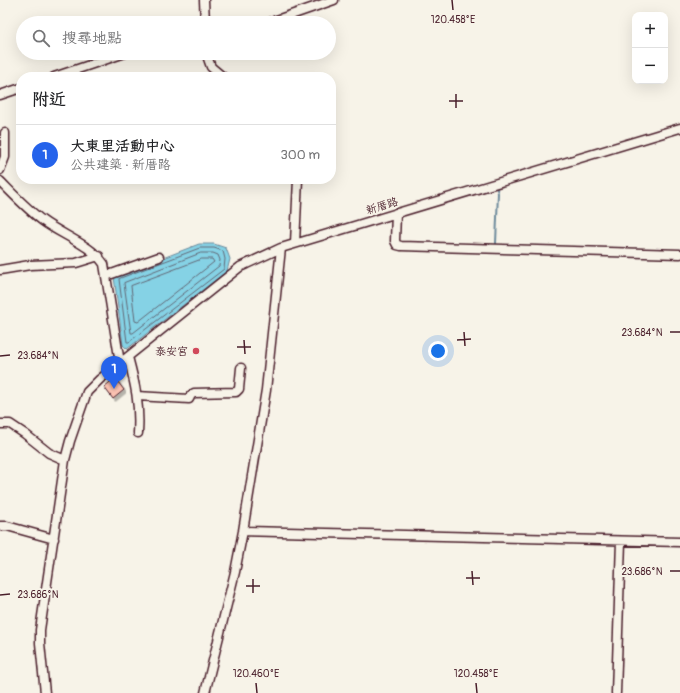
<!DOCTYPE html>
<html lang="zh-TW">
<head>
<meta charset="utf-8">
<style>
	body { margin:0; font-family:Pangolin,"LXGW WenKai TC",sans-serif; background:#f2f2f2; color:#202124 }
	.controls { position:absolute; right:12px; top:12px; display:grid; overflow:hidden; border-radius:8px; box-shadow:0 4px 16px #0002 }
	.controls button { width:36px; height:36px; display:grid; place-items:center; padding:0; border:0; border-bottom:1px solid #e0e0e0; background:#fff; color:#202124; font:20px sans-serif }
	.you { position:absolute; left:438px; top:351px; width:14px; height:14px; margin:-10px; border:3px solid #fff; border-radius:50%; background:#1a73e8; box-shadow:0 0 0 6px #1a73e833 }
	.badge { display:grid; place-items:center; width:26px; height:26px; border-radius:50%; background:#2563eb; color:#fff; font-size:13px; font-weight:700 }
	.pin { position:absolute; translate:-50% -33px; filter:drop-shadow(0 1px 2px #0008) }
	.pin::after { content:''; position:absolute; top:21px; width:14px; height:12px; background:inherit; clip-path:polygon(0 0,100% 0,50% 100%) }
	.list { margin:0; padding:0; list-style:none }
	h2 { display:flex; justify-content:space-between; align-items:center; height:52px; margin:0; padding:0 16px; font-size:17px }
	h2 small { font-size:13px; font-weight:400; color:#757577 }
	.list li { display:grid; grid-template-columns:26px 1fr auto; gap:12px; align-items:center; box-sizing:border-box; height:60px; padding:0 16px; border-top:1px solid #e0e0e0 }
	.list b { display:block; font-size:15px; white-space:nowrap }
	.list p { margin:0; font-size:13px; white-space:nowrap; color:#757577 }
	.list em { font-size:13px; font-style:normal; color:#757577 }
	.icon { flex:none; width:22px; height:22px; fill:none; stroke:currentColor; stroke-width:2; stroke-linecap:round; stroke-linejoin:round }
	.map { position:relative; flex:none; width:680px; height:693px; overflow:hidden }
	.search { position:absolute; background:#fff; box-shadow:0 4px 16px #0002; left:16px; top:16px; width:320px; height:44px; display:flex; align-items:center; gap:10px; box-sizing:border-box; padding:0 14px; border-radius:22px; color:#757577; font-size:15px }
	.panel { position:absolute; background:#fff; box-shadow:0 4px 16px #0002; left:16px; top:72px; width:320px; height:112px; border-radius:16px }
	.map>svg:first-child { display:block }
	.water { fill:#85d2e5; stroke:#6d8a9b }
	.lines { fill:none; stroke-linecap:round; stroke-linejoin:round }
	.shore { stroke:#626775; stroke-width:1 }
	.stream { stroke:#6d8a9b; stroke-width:2 }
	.building { fill:#fbc2b2; stroke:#4a1f2b; filter:url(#shadow) }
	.minor-casing { stroke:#4a1f2b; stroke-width:11 }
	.minor { stroke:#f7f3e8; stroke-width:8 }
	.ticks { fill:none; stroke:#4a1f2b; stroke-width:1.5 }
	.poi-dot { fill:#d1495b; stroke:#f7f3e8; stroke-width:1.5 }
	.labels { text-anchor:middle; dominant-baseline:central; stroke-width:4; stroke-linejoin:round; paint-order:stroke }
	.street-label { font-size:11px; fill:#4a1f2b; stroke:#f7f3e8 }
	.poi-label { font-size:11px; fill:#4a1f2b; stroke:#f7f3e8; text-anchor:end }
	.ticks-label { font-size:10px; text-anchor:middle; fill:#4a1f2b; stroke:#f7f3e8; stroke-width:4; stroke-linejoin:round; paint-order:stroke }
</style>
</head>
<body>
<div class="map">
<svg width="680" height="693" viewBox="0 0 680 693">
	<defs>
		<filter id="shadow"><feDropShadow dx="2.5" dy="2.5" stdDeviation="0" flood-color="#0004"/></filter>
	</defs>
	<rect width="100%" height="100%" fill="#f7f3e8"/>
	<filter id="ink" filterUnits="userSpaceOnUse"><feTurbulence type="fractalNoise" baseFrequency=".025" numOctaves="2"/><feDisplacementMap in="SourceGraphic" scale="8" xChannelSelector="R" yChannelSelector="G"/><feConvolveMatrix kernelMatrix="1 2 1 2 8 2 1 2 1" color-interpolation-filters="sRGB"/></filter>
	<g filter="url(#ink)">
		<!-- water -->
		<path class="water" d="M199,244h15l12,4 4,11 -3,12 -100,78 -4,-4 -9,-68z"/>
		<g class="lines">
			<!-- shore -->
			<path class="shore" d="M200,248h14l9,3 2,8 -1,10 -95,73h-2l-8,-63z
				M201,253h12l5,2 2,5 -1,6 -86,67h-2l-7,-50z
				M202,259h10l2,3 -76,60 -3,-1 -4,-35z"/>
			<!-- stream -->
			<path class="stream" d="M497,189l1,4 -2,50v2h3"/>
		</g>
		<!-- building -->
		<path class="building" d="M115,378l9,12 -11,9 -9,-12z"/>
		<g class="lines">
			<!-- minor casing -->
			<g class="minor-casing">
				<path id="minor" d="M204,0l1,23
					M268,23l66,-23
					M206,53l5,14 12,10
					M54,77l71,-24
					M0,95l21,-7
					M0,170l5,-13v-24
					M0,181c14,14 27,28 43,40 19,14 48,24 61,43l16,99 -20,16 -13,13 -17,49 -5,19 -25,170v13l5,50
					M396,213l-1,28 2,4 4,1 279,8
					M295,243l3,-64
					M0,270l30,-5 46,-2 23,-7
					M106,276l53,-19
					M128,357c7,26 12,48 10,76
					M120,363l120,-96 41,-19 399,-120
					M137,396l52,3 2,-4 3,-2 42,-1 3,-3 2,-21
					M0,424h10l15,10 24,19 16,7
					M0,526h7l47,13
					M243,531l437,11
					M205,693l30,-121 8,-41 23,-141 15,-142
					M616,693l5,-152"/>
			</g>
			<!-- minor -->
			<use href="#minor" class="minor"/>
		</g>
	</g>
	<!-- ticks -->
	<path class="ticks" d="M452,0l1,10M456,94v14M449,101h14M464,332l1,14M670,332h10M244,340l1,14M457,340l14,-1M237,347h14M0,356l10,-1M472,571l1,14M670,571h10M466,578h14M253,579v14M246,586h14M0,595l10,-1M256,683l1,10M476,683l1,10"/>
	<!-- markers -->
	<circle class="poi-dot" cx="196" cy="351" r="4"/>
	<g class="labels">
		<!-- street labels -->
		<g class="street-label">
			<text transform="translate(382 206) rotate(-17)">新厝路</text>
		</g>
		<!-- poi labels -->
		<g class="poi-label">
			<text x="188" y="351">泰安宮</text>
		</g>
	</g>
	<g class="ticks-label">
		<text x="453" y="23">120.458°E</text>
		<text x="642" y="336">23.684°N</text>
		<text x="38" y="359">23.684°N</text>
		<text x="642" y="575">23.686°N</text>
		<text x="38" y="598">23.686°N</text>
		<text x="256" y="677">120.460°E</text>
		<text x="476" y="677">120.458°E</text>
	</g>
</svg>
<div class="controls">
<button>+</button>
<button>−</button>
</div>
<div class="you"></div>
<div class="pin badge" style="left:114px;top:389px">1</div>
<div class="search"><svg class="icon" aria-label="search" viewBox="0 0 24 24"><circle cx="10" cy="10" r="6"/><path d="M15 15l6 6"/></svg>搜尋地點</div>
<section class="panel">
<h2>附近<small></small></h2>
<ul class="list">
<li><span class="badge">1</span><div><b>大東里活動中心</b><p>公共建築 · 新厝路</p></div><em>300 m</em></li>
</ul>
</section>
</div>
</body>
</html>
